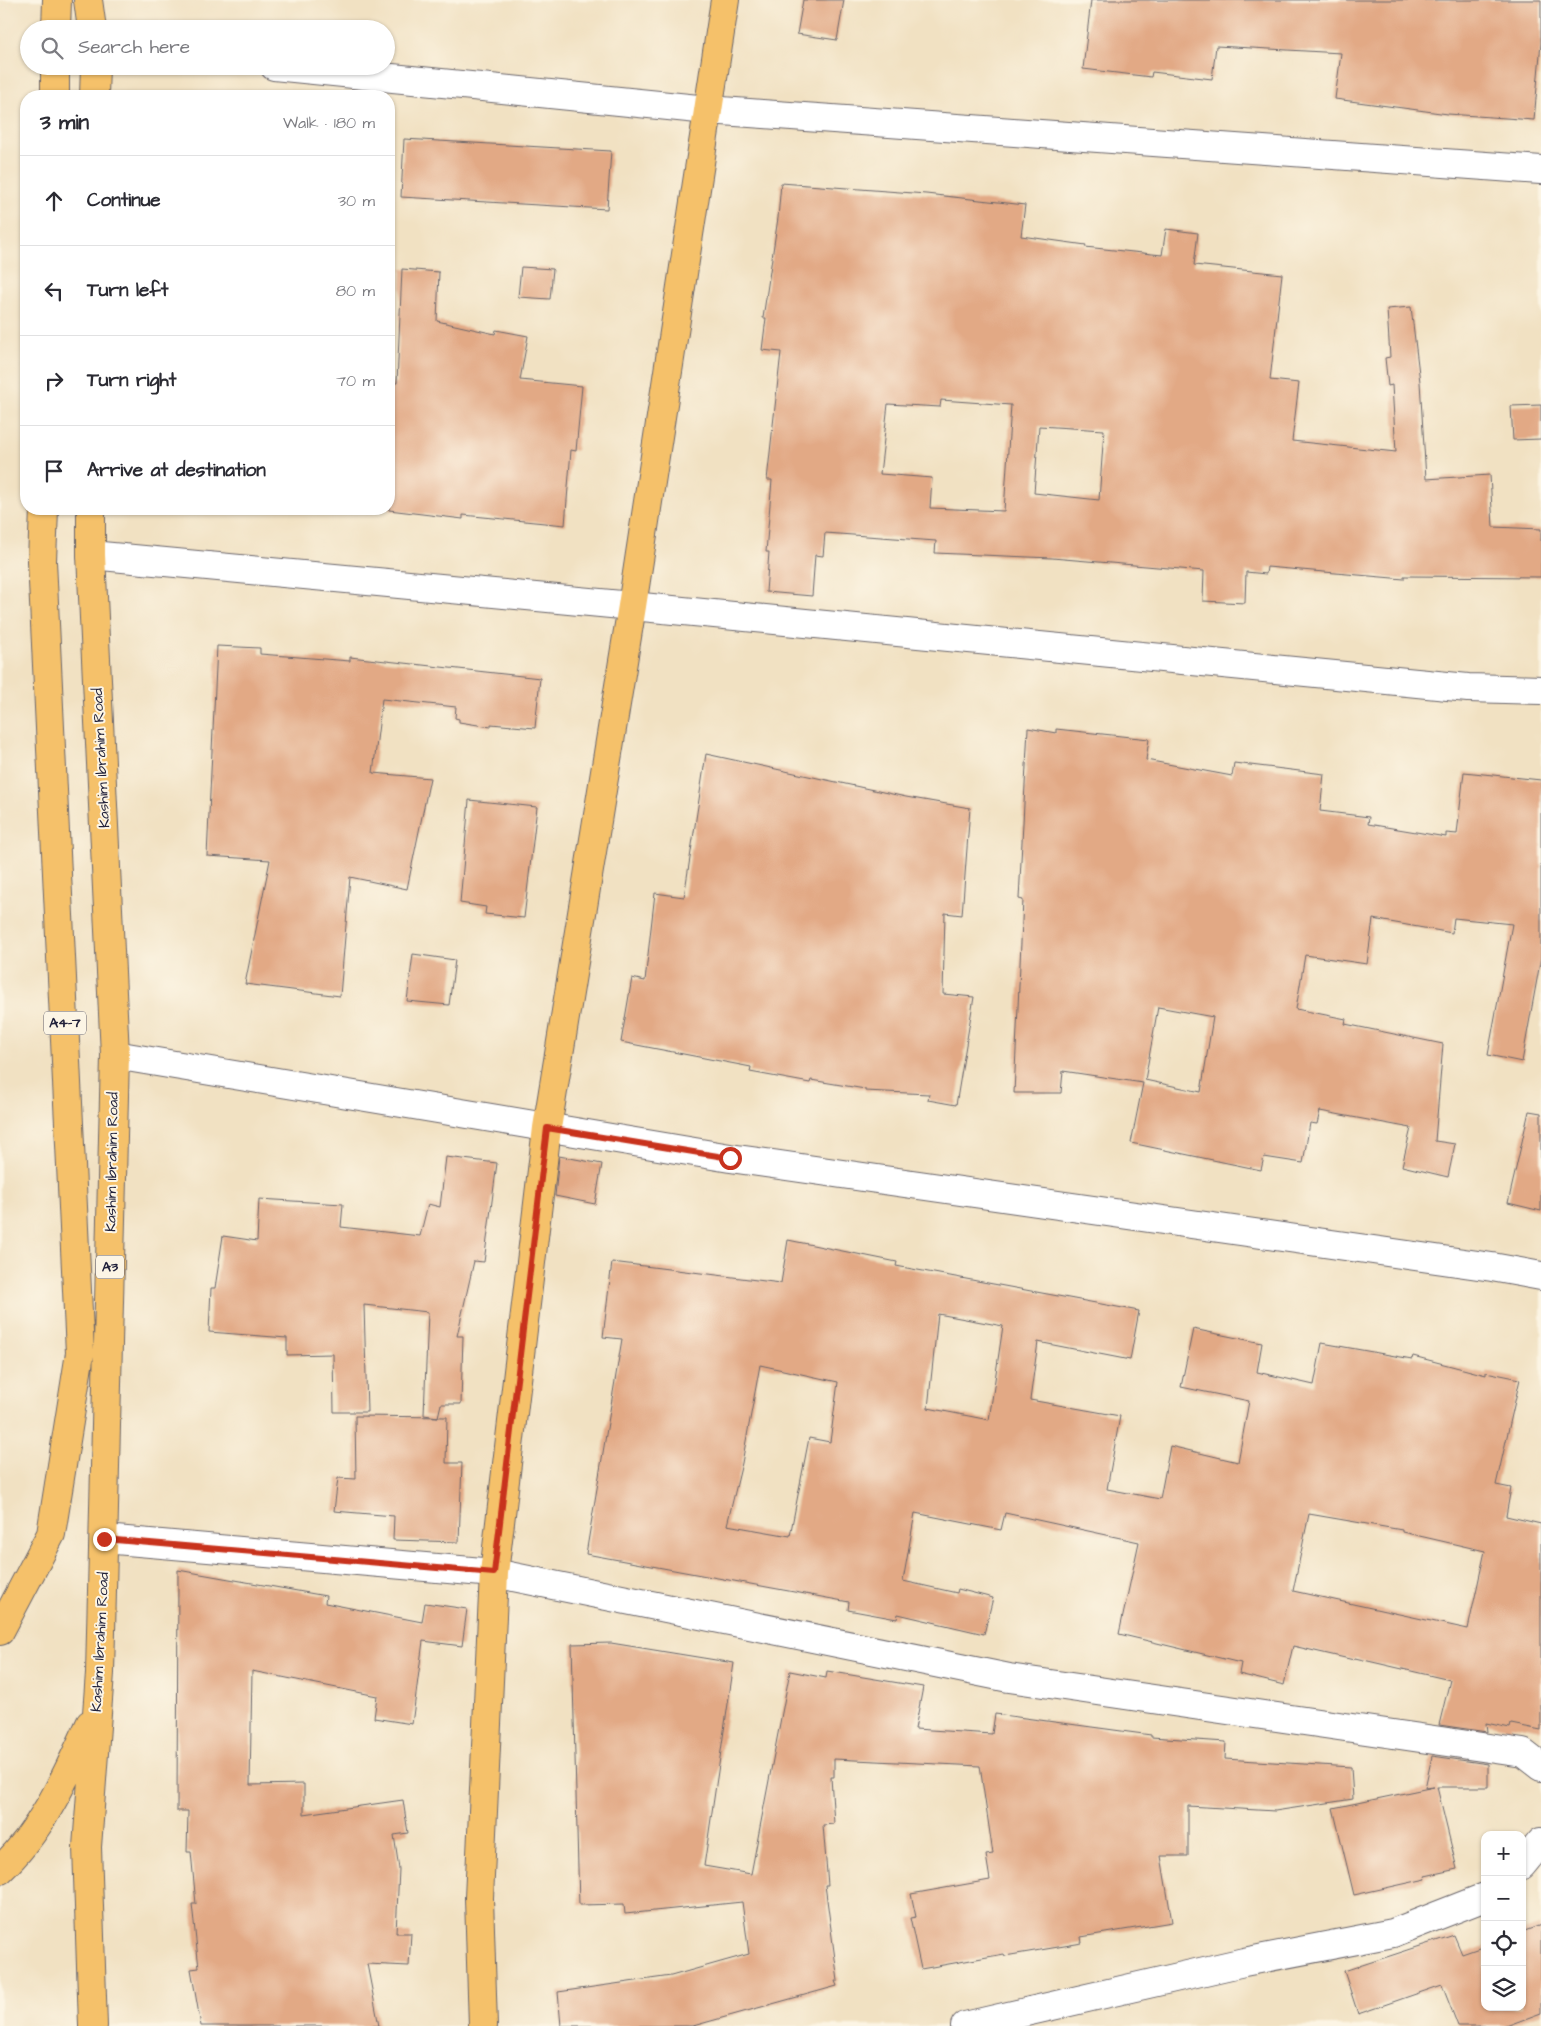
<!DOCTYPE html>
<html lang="en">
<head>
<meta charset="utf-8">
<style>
	body { margin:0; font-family:"Architects Daughter",sans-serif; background:#f2f2f3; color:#2b2b33 }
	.controls { position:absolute; right:15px; bottom:15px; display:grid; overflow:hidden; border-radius:10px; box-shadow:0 1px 4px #0004 }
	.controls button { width:45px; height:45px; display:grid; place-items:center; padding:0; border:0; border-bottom:1px solid #e1e1e2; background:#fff; color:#2b2b33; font:25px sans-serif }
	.stop { position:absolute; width:15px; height:15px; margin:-11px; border:4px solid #c8321e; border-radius:50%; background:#fff }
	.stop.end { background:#c8321e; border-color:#fff; box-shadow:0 1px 5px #0008 }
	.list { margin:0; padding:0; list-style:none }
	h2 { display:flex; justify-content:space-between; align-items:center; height:65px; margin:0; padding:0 20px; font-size:21px }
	h2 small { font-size:16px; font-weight:400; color:#7c7c81 }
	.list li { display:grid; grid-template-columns:32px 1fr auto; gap:15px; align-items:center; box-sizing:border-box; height:90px; padding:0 20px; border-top:1px solid #e1e1e2 }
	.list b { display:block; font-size:19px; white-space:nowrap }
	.list em { font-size:16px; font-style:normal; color:#7c7c81 }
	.icon { flex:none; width:28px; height:28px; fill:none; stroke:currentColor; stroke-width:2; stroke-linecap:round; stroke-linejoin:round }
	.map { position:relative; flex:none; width:1541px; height:2026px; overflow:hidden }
	.search { position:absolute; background:#fff; box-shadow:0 1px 4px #0004; left:20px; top:20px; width:375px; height:55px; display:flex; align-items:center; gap:12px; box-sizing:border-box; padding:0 18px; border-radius:28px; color:#7c7c81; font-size:19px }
	.panel { position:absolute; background:#fff; box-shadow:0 1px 4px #0004; left:20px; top:90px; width:375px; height:425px; border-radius:20px }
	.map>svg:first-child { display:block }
	.building { fill:#e2a985; fill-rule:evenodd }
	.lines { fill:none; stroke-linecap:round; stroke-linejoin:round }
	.minor-casing { stroke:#6a656a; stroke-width:30 }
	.major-casing { stroke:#6a656a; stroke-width:30 }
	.highway-casing { stroke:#6a656a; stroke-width:30 }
	.minor { stroke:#fff; stroke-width:28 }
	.major { stroke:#f5c16b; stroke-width:28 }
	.highway { stroke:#f5c16b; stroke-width:28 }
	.route { stroke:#c8321e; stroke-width:6 }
	.labels { text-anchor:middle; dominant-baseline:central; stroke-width:4; stroke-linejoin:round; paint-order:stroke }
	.shield { fill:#fcf5e5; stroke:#63616e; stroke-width:1 }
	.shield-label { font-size:14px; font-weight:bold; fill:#22223b }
	.street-label { font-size:15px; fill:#22223b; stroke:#fcf5e5 }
</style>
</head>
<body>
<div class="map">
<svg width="1541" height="2026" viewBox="0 0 1541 2026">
	<rect width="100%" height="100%" fill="#fcf5e5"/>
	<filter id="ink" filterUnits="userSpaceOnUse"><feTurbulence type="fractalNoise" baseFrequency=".02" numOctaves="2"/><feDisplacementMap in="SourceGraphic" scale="10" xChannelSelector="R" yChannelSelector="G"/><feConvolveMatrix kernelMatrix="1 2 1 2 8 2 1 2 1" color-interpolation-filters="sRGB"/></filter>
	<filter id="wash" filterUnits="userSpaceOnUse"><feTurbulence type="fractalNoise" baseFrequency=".0096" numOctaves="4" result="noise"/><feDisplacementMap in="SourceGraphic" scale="20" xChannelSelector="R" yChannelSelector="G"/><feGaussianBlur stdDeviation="1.12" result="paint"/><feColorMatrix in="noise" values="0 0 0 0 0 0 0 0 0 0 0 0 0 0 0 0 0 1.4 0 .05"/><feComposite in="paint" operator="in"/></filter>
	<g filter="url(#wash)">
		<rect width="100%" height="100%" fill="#f1e1c2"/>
		<g id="blocks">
			<!-- building -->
			<path class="building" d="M803,0h41l-7,40 -40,-6z
				M1091,0h450v43l-7,77 -86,-6 -113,-15 6,-46 -125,-7 -4,33 -60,-7 -1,5 -68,-8z
				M404,139l207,12 -4,58 -206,-12z
				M781,183l145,11 99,11 -4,31 65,9 -1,2 77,8 4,-26 32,4 -4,32 88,9 -12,106 29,3 -7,58 104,11 -4,-67 -4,1 -3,-28 5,-1 -3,-48 24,-2 9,75 6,97 64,-4 3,52 48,2v48l-137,-1v3l-137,-12 -1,7 -20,-2 -1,31 -42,-2 1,-30 -152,-13 -117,-5 1,-12 -111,-8 -2,23 -8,-1 -3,41 -46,-4 3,-40h-3l6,-72h-5l14,-128 -19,-2 4,-32h-3l15,-100zM941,400l70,5 -7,106 -74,-3 2,-30 -52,-4 8,-70 52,3zM1039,426l65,4 -5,70 -65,-7z
				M521,267l32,2 -3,30 -32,-2z
				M402,269l37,3 -2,49 58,13 1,-4 32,6 -8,44 62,6 -6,65 -5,-1 -6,75 -102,-10v4l-74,-9v-127h8z
				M1541,405v34l-28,1 -2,-34z
				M217,646l43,2v6l90,7v-4l190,21 -5,50 -44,-4v3l-32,-5v-3l-4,-1 1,-11 -74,-8 -9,74 57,5 -23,111 -57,-12 -10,119 -95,-12 25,-124 -63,-4z
				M1028,728l28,5v-4l93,10 -3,21 86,16 2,-13 90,11 -4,37 49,6 -1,7 78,13v-4l11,1 7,-62 77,8v177l-19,105 -34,-7 24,-131 -58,-6 -2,15 -79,-14 -6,45 -62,-9 -9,54 50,10 -1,5 98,20 -8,97 20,3 -7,33 -46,-11 9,-38 -91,-17 -3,13 -7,-1 -7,40 -39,-6 -3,13 -130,-27 12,-60 -80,-12 -2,22h-47l9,-193 -4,-1zM1158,1007l55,10 -12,75 -56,-12z
				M706,754l200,43 64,11 -8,107 -17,-2 -2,81 31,3 -18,108 -28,-5 1,-6 -64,-3v-2l-54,-9 -1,3 -60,-11 1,-5 -130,-25 11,-64 13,3 10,-88 29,4z
				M469,800l68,7 -13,111 -39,-4 1,-7 -26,-4z
				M413,954l42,6 -6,45 -42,-4z
				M1529,1111l12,2v98l-33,-8z
				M559,1156l43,8 -7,40 -40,-8z
				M446,1157l51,6 -13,99 -10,-1 -17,75h6l-2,68h-20l-3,13 -14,-2 4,-103 -64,-7 3,107h-33l-1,-58 -46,1v-17l-78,-6 2,-44h4l8,-52 34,5 2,-42 84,5 -2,23 79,9 8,-32 12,3z
				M788,1240l109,22 -1,4 243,45 -9,49 -92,-18 -8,58 90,16 -13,73 53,10 10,-53 68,16 11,-61 -68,-14 12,-58 69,14 -5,29 57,13 8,-42 90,16 1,-3 73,19v-3l34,7 -24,106 15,3 -5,28 35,8v206l-30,-6 -1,4 -24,-5 1,9 -48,-7 11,-45 -95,-22 -1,2 -61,-14 -9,39 -45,-11 2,-11 -122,-29 20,-92 -134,-29 -4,17 -86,-17 -12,68 54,12 1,-4 35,9 -9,36 -86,-20 -1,5 -49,-9 1,-8 -263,-48 36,-215 -19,-2 9,-75 169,21zM938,1314l65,12 -14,94 -61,-12zM760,1365l78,17 -8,60 -21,-4 -19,98 -63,-11 15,-62zM1309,1514l93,16v2l83,19 -17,78 -175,-38z
				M355,1416l92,1 -1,46h16l-3,79 -66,-2 1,-24 -60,-5 4,-33 18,1z
				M178,1570l148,26 -1,7 97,19 3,-19 42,6 -5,37 -39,-5 -11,83 -38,-6 3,-22 -125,-25 -2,114 54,-1v30l99,-14 5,33 -14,2 5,34 -3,64h15l-2,33 -42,-2 12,62h-178l-10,-57 8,-1 -7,-64h4l-5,-52h-4l1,-41h-11z
				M611,1643l123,20 -30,203 47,8 39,-203 36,7 1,-7 96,16 -8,42 77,5 3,-20 156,21v2l75,5 -1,17 126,8 2,32 -78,12 -87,-5v50h-27l11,66 -91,15 1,6 -77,13 -1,-2 -83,15 -11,-51 6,-1 -5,-23 79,-14 -4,-25 7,-1 -13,-88 -146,-7v18h-3l3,47 -11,1 5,60h-3l13,96h-3l2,5 -144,40h-132l-3,-34 113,-16 78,-22 -7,-52 -117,12 -1,-10 -45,1 -7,-261z
				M1432,1756l56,8v23h-51l20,82 -32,7 1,3 -72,16 -21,-87 101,-21 -9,1z
				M1541,1925v88l-35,13h-48l-16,-41 -84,29 -14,-43 110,-36 8,19 23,-8v61h37v-75z"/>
		</g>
	</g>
	<g filter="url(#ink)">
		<use href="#blocks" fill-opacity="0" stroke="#6a656a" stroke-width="1"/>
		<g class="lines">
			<!-- minor casing -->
			<g class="minor-casing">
				<path id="minor" d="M274,66l434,44 833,60
					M91,555l541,51 836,82 73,2
					M115,1055l615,103 762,109 49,9
					M104,1539l390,34 515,105 514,75 18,14
					M1522,1865l19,-23
					M965,2026l279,-64 149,-29 92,-36"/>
			</g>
			<!-- major casing -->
			<g class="major-casing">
				<path id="major" d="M483,2026l-4,-128 15,-325 53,-445 85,-522 93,-606"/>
			</g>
			<!-- highway casing -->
			<g class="highway-casing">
				<path id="highway" d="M88,0l4,29
					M56,29l1,-29
					M55,96v-30
					M94,96l1,-30
					M91,509v46l24,500 -15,618 -13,174 6,179
					M0,1631l51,-97 29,-181 -38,-792 2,-52
					M0,1870c43,-40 66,-94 90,-146"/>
			</g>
			<!-- minor -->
			<use href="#minor" class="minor"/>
			<!-- major -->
			<use href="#major" class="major"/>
			<!-- highway -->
			<use href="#highway" class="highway"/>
		</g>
	</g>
	<g class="lines" filter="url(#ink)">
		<!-- route -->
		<path class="route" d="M104,1539l390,34 53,-445 183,30"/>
	</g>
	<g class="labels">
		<!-- shield labels -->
		<g class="shield">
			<rect x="44" y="1011.5" width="42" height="23" rx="4"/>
			<rect x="96" y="1255.5" width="28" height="23" rx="4"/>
		</g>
		<g class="shield-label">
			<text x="65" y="1023">A4-7</text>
			<text x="110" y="1267">A3</text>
		</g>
		<!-- street labels -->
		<g class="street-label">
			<text transform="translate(101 758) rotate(-93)">Kashim Ibrahim Road</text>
			<text transform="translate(112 1162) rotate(-89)">Kashim Ibrahim Road</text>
			<text transform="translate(100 1642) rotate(-87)">Kashim Ibrahim Road</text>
		</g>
	</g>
</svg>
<div class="controls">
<button>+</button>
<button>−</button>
<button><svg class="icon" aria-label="locate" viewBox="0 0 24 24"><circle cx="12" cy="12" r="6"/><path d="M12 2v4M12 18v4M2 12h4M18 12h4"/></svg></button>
<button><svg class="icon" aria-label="layers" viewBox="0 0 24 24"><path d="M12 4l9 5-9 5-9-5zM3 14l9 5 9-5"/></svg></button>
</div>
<div class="stop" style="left:730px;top:1158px"></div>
<div class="stop end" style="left:104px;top:1539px"></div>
<div class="search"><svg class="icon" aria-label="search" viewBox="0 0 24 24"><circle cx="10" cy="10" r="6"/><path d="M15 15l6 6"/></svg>Search here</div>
<section class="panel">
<h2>3 min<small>Walk · 180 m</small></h2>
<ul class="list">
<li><svg class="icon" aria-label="ahead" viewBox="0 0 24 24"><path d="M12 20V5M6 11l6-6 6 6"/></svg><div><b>Continue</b></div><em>30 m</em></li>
<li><svg class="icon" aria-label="left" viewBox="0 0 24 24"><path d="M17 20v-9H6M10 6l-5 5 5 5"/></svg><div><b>Turn left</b></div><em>80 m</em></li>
<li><svg class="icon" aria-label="right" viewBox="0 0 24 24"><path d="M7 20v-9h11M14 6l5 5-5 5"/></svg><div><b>Turn right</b></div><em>70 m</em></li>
<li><svg class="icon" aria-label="arrive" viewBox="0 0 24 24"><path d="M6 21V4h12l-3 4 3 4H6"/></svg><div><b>Arrive at destination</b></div></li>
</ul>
</section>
</div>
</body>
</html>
